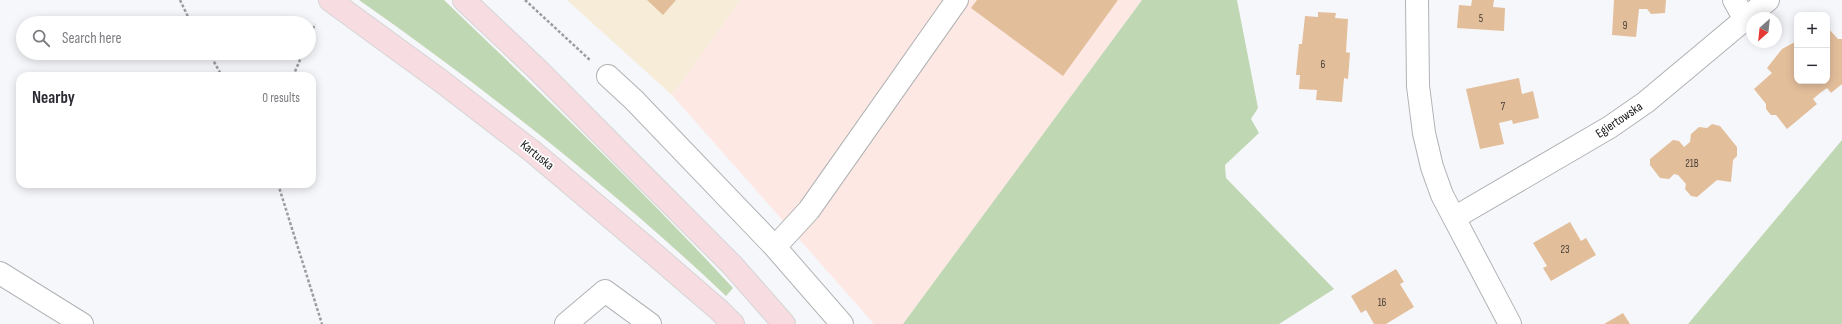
<!DOCTYPE html>
<html lang="en">
<head>
<meta charset="utf-8">
<style>
	body { margin:0; font-family:"Sofia Sans Condensed",sans-serif; background:#f7f7f7; color:#2b2b33 }
	.controls { position:absolute; right:12px; top:12px; display:grid; overflow:hidden; border-radius:8px; box-shadow:0 2px 10px #0003 }
	.controls button { width:36px; height:36px; display:grid; place-items:center; padding:0; border:0; border-bottom:1px solid #e1e1e2; background:#fff; color:#2b2b33; font:20px sans-serif }
	.compass { position:absolute; left:1746px; top:12px; width:36px; height:36px; border-radius:50%; background:#fff; box-shadow:0 2px 10px #0003; rotate:207deg }
	.list { margin:0; padding:0; list-style:none }
	h2 { display:flex; justify-content:space-between; align-items:center; height:52px; margin:0; padding:0 16px; font-size:17px }
	h2 small { font-size:13px; font-weight:400; color:#7c7c81 }
	.icon { flex:none; width:22px; height:22px; fill:none; stroke:currentColor; stroke-width:2; stroke-linecap:round; stroke-linejoin:round }
	.map { position:relative; flex:none; width:1842px; height:324px; overflow:hidden }
	.search { position:absolute; background:#fff; box-shadow:0 2px 10px #0003; left:16px; top:16px; width:300px; height:44px; display:flex; align-items:center; gap:10px; box-sizing:border-box; padding:0 14px; border-radius:22px; color:#7c7c81; font-size:15px }
	.panel { position:absolute; background:#fff; box-shadow:0 2px 10px #0003; left:16px; top:72px; width:300px; height:116px; border-radius:12px }
	.map>svg:first-child { display:block }
	.commercial { fill:#f7ecd7 }
	.industrial { fill:#fde8e3 }
	.green { fill:#c0d7b4 }
	.building { fill:#e3be9b }
	.lines { fill:none; stroke-linecap:round; stroke-linejoin:round }
	.minor-casing { stroke:#b0b2b4; stroke-width:24 }
	.major-casing { stroke:#d5d5d5; stroke-width:24 }
	.path { stroke:#9c9d9f; stroke-width:2.5; stroke-dasharray:3 2; stroke-linecap:butt }
	.minor { stroke:#fff; stroke-width:22 }
	.major { stroke:#f7dce1; stroke-width:22 }
	.labels { text-anchor:middle; dominant-baseline:central; stroke-width:3.5; stroke-linejoin:round; paint-order:stroke }
	.number-label { font-size:11px; fill:#483f37 }
	.street-label { font-size:13px; fill:#141516; stroke:#fff }
</style>
</head>
<body>
<div class="map">
<svg width="1842" height="324" viewBox="0 0 1842 324">
	<rect width="100%" height="100%" fill="#f6f7fa"/>
	<!-- commercial -->
	<path class="commercial" d="M567,0h174l-69,95z"/>
	<!-- industrial -->
	<path class="industrial" d="M741,0h401l-239,324h-29l-202,-229z"/>
	<!-- green -->
	<path class="green" d="M359,0h85c98,94 197,188 289,288l-7,8c-114,-108 -239,-206 -367,-296z
		M1142,0h95l21,108 -7,11 8,14 -34,32 1,13 108,111 -55,35h-376z
		M1842,140v184h-154z"/>
	<!-- building -->
	<path class="building" d="M647,0h29l-13,15z
		M977,0h141l-55,76 -92,-68z
		M1472,0h22l-1,7 12,1 -1,23 -47,-3 2,-23 12,1z
		M1614,0h52l-1,13 -14,1 -4,-5h-8l-3,28 -24,-2z
		M1318,12l18,1 -1,5 13,1 -2,33 4,1 -2,26 -4,-1 -2,24 -26,-2 1,-10 -18,-1 1,-14h-4l3,-31h3l3,-28 13,1z
		M1827,27l11,12h4v45l-11,9 -4,-5 -7,5 -7,6 4,5 -30,25 -11,-14h-5l-5,-6v-5l-12,-15 18,-16 -5,-5 15,-19 15,-8v40h30z
		M1519,78l3,16 11,-3 6,27 -26,6 -1,-4 -13,3 5,21 -24,5 -14,-60z
		M1712,124l8,2 17,21v9l-4,4 -2,22 -14,-2 -20,17 -6,-1 -6,-7 1,-5 -8,-9 -4,-1 -5,5 -9,-1 -10,-13v-6l23,-19 6,1 5,6 6,-5 1,-8 8,-7 8,1z
		M1570,222l11,19 5,-3 10,17 -45,26 -8,-13 4,-2 -14,-23z
		M1396,269l8,13 -4,2 14,23 -28,17h-12l-8,-14 -5,3 -10,-17z
		M1623,313l7,11h-26z"/>
	<g class="lines">
		<!-- minor casing -->
		<g class="minor-casing">
			<path id="minor" d="M1417,0l1,86 6,47 8,34 10,28 68,129
				M1734,0l11,20
				M608,76l26,24 141,147 67,77
				M1454,218l156,-91 36,-25 122,-102
				M775,247l34,-37 148,-210
				M0,273l82,51
				M566,324l39,-33 45,33"/>
		</g>
		<!-- major casing -->
		<g class="major-casing">
			<path id="major" d="M330,0l111,81 91,70 122,103 65,56 14,14
				M464,0l74,70 195,196 51,58"/>
		</g>
		<!-- path -->
		<path class="path" d="M180,0l11,23
			M525,0l66,61
			M309,38l6,-14
			M209,53l13,23
			M293,76l10,-23
			M278,184l44,140"/>
		<!-- minor -->
		<use href="#minor" class="minor"/>
		<!-- major -->
		<use href="#major" class="major"/>
	</g>
	<g class="labels">
		<!-- number labels -->
		<g class="number-label">
			<text x="1481" y="18">5</text>
			<text x="1625" y="25">9</text>
			<text x="1323" y="64">6</text>
			<text x="1503" y="106">7</text>
			<text x="1692" y="163">21B</text>
			<text x="1565" y="249">23</text>
			<text x="1382" y="302">16</text>
		</g>
		<!-- street labels -->
		<g class="street-label">
			<text transform="translate(1619 120) rotate(-34)">Egiertowska</text>
			<text transform="translate(537 155) rotate(39)">Kartuska</text>
		</g>
	</g>
</svg>
<div class="controls">
<button>+</button>
<button>−</button>
</div>
<svg class="compass" viewBox="-18 -18 36 36"><path d="M0-13l5 13h-10z" fill="#e53935"/><path d="M0 13l5-13h-10z" fill="#7c7c81"/></svg>
<div class="search"><svg class="icon" aria-label="search" viewBox="0 0 24 24"><circle cx="10" cy="10" r="6"/><path d="M15 15l6 6"/></svg>Search here</div>
<section class="panel">
<h2>Nearby<small>0 results</small></h2>
<ul class="list">
</ul>
</section>
</div>
</body>
</html>
